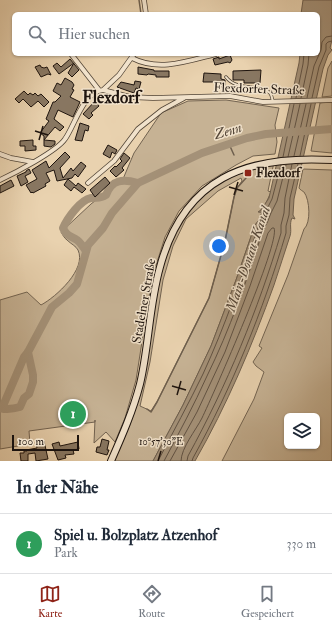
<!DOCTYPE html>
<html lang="de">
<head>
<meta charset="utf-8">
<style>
	body { margin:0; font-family:"IM FELL Double Pica",serif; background:#f2f2f3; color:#1f2937 }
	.controls { position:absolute; right:12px; bottom:12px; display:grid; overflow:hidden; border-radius:6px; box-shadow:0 1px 3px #0004 }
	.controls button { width:36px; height:36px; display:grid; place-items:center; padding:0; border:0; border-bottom:1px solid #e0e1e3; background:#fff; color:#1f2937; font:20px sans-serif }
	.scale { position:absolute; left:12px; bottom:10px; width:67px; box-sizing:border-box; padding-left:4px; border:2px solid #1e140e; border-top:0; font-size:11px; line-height:14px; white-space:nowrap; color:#1e140e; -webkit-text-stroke:3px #f1e2cb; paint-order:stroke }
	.you { position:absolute; left:219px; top:246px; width:14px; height:14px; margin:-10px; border:3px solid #fff; border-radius:50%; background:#1a73e8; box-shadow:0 0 0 6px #1a73e833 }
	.badge { display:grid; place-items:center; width:26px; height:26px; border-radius:50%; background:#8f2418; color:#fff; font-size:13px; font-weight:700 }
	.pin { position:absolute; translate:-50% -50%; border:2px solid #fff; box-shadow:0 1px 4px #0006 }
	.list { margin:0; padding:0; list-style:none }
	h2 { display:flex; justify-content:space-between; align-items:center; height:52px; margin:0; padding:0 16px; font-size:17px }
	h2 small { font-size:13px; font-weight:400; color:#747a83 }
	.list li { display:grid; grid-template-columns:26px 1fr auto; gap:12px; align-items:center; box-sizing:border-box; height:60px; padding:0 16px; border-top:1px solid #e0e1e3 }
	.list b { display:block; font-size:15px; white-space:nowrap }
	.list p { margin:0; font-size:13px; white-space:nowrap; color:#747a83 }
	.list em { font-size:13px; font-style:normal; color:#747a83 }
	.icon { flex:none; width:22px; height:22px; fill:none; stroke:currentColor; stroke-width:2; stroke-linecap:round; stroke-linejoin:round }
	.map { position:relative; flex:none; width:332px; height:461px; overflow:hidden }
	.search { position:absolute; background:#fff; box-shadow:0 1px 3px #0004; left:12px; right:12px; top:12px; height:44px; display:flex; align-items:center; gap:10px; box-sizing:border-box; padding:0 14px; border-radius:6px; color:#747a83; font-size:15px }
	.sheet { height:112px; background:#fff }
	nav { display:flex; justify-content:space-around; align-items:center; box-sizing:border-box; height:56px; border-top:1px solid #e0e1e3; background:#fff; font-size:11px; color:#747a83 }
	nav a { display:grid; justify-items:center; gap:2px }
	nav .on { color:#8f2418 }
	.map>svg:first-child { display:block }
	.green { fill:#c6b294; stroke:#726351; fill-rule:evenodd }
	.water { fill:#a49178; stroke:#6e5f4e }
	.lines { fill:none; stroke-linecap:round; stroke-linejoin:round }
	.shore { stroke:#615243; stroke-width:1 }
	.stream { stroke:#6e5f4e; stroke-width:1.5 }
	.river { stroke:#a49178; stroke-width:8 }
	.building { fill:#887762; stroke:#1e140e }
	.service-casing { stroke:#514436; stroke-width:3.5 }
	.minor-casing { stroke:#514436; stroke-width:5.5 }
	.secondary-casing { stroke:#1e140e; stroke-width:8 }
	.service { stroke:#f1e2cb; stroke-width:2 }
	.minor { stroke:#f1e2cb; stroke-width:4 }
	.secondary { stroke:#f1e2cb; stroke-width:6 }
	.ticks { fill:none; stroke:#1e140e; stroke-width:1.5 }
	.poi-dot { fill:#8f2418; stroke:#f1e2cb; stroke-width:1.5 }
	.labels { text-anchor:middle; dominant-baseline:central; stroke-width:3; stroke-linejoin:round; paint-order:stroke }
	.street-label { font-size:13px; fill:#1e140e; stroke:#f1e2cb }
	.poi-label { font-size:13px; font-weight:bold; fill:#1e140e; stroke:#f1e2cb; text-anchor:start }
	.water-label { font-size:14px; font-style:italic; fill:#544638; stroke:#f1e2cb }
	.district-label { font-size:17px; font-weight:bold; fill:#1e140e; stroke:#f1e2cb }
	.ticks-label { font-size:10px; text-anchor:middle; fill:#1e140e; stroke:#f1e2cb; stroke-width:3; stroke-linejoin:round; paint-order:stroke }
</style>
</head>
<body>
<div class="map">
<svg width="332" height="461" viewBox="0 0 332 461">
	<rect width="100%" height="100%" fill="#e9d2af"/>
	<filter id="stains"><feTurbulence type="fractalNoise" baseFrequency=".005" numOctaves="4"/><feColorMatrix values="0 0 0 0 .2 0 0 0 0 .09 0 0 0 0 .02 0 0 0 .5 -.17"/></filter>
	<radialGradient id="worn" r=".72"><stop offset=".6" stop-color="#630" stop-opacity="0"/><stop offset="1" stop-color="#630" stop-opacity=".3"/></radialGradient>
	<!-- green -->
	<path class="green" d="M332,61v35l-10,1 6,-29z
		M226,100l53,8 -4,17 2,17 -2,12 -22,2 -17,9 -34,21 -23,25 -14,26 -13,41 -16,102 -11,38 -10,24 -9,-10 -12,11 1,-23v2l-66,9 1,13 -30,5v-149l27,-8 14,13c15,-8 46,-36 37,-55 -2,-4 -7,-6 -11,-10 -3,-2 -4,-5 -6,-8l30,-28 32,-25 11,-26 27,-40 27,-12z
		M332,102v51l-21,-2 9,-48z
		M274,162l-6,29 3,1 -6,13 -6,7h3l-3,8 -4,5 -19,55 -25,66 -28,59 -30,56h-42l21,-51 28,-142 23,-55 41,-36zM241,178l1,3 -5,7 -3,9 -9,44 -16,57 -52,104 -6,9 -11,-5 10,-44 13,-82 10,-34 13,-27 32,-28z
		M303,169l29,1v291h-110l32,-62 10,-27 -8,-6 -3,-4 9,-14 -3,-2 29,-71 16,-46c7,-6 6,-29 0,-37 0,0 -5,-3 -5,-4zM287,416h30v30h-30z"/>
	<!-- water -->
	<path class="water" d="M303,0h29v40l-2,8 2,2 -4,5 -5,14 -29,130 -1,16 2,4 -3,-1c-3,6 0,12 -2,18 -5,16 -11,33 -16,49 -22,61 -47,120 -79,176h-42l30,-56 28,-59 25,-66 19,-55 4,-5 3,-8h-4l3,-2 8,-12 30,-135 1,-9h18v-40h-17z"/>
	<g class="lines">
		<!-- shore -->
		<path class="shore" d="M296,98l7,-34 1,-10
			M301,98l7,-33 1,-11
			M307,98l7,-32 7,-16 1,-8 4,-5 6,-1
			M312,98l7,-31 7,-17v-6l2,-2 4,-1
			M294,156l12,-52
			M300,156l11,-52
			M283,157l11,-53
			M288,157l12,-53
			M158,461c15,-29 31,-58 45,-87 22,-48 39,-97 55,-147l5,-6 3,-10 6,-12 9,-34
			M164,461c15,-28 30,-56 43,-85 23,-47 40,-96 56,-146l4,-7 4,-10 6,-12 9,-36
			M170,461l27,-49 28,-60 25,-66 18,-53 4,-5h2c7,14 -61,167 -72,190 -6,12 -21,30 -21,43
			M187,461l1,-5c39,-71 70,-146 93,-223v-8l3,-12 1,-15 7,-34
			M192,461l1,-3c39,-71 70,-147 93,-225v-7l3,-11 1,-17 8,-34"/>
		<!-- stream -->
		<path class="stream" d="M139,0l2,14
			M229,144l5,11
			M147,409l4,3 6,-10 52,-104 16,-57 9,-44 3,-9 9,-10"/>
		<!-- river -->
		<path class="river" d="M86,251c-3,-4 -5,-8 -9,-11 -6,-4 -11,-4 -14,-12 4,-9 17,-28 28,-30 6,-1 9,1 15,-3 6,-16 17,-16 32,-12
			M0,407l3,-1 21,-49 4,-5 24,-45 17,-14 8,-9 11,-39 15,-17 9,-15 26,-30 64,-30 45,-15 19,-4 66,-5
			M0,408c7,2 13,1 20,-1l4,-9 5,-4 4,-12v-7l-5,-23"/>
	</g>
	<!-- building -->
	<path class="building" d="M230,55l2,5 -2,3 -2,-1 -13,3 -2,-6 6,-2v2z
		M70,59l9,11 -7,7 -4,-4 6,-10 -15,11 -6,-8 4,-3 4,4z
		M40,65l1,2 3,1 3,-1 4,8 -3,-1 -7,3 -6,-10z
		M138,67l16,3v1h15v6h-13v-2l-8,-1 -1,1 -9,-1z
		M261,70l-1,13h-16v-3h-11v-9z
		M204,73l17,1v5l4,1v7h-4v-5h-18z
		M65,78l7,4 2,3 -2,4 2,1 -4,7 10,5 -7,15 -15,-7 -4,9 10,8 -4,4 -5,-4 -11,13 11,1v3l-4,3 -7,-1v-10l-4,-3 9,-12 -3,-2 7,-17h2l6,-6 -8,-5 4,-8 4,2z
		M135,81l6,1 -2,7 -3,-1 -2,5 -17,-6 4,-5 13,3z
		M24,91l4,4 2,-2 3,2 2,-2 3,3 3,-2 8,8 -5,5 -6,-6 -7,6 -8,-8 -4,4 -4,-4z
		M95,101l4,5 -8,7 2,2 -4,4 -6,-5z
		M80,123l9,3 -1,5 -3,-1 -3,11 -7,-1z
		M33,140v6h3v4l-11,1v-5h-5v-5z
		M108,145l9,5 -2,4 -3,-2 -2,6 -7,-4z
		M65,152l5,5 -10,11 3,10 8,-10 2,3 8,-9 5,4 -8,11 -3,-3 -3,4 -15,3 -3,-11 -8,3 4,8 -5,3 1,2 -13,7 -1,-1 -1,1 -5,-8 11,-6 -5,-9 14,-9 3,7z
		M124,153l6,5 -8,10 2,2 -8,7 -6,-6 5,-5 1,1 6,-6 -2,-2z
		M29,169l2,4 -6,3 3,6 -7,4 -4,-10 9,-4v-1z
		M105,177l5,6 -15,14 -5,-7z
		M68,179l8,7 2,-3 8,6 -4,4 -8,-6 -3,4 -7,-6z
		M11,180l3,6 -14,7v-7z
		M102,439l7,2 -2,9h2l-2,5 -11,-3 1,-5h3z
		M42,440l2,1 4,18 -12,2 -1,-8 -7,1v7h-7l-1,-8h4v-2h3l-1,-1 11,-2 -1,-6z
		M59,442l1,4 18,-4 1,7 -6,1 1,4 -9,1 1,3 -8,2 -6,-16z"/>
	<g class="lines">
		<!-- service casing -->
		<g class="service-casing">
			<path id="service" d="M226,77c11,15 35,6 44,16 2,2 2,6 3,9"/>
		</g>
		<!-- minor casing -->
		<g class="minor-casing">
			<path id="minor" d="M144,0l2,14
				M71,54l28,36
				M132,58c27,14 56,3 84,-4
				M103,90l16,-15 15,-21
				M0,154l11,4 22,4
				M0,180c15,-7 57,-29 65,-41 10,-14 18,-47 38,-49l27,7 23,1 77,-2 33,6 69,-2
				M88,183l26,-22 24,-32 24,-19 22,-12"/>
		</g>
		<!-- secondary casing -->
		<g class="secondary-casing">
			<path id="secondary" d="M111,461c11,-25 22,-50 29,-77 9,-38 9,-78 20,-117 24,-89 86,-112 172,-107"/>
		</g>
		<!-- service -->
		<use href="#service" class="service"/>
		<!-- minor -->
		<use href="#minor" class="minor"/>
		<!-- secondary -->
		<use href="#secondary" class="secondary"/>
	</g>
	<!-- ticks -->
	<path class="ticks" d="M35,131l13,4M39,140l4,-14M229,187l14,4M234,195l4,-13M172,386l14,4M177,395l4,-14M158,461l3,-10"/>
	<!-- markers -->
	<rect class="poi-dot" x="244" y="169" width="8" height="8" rx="2"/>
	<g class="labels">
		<!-- street labels -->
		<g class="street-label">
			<text transform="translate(259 89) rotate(2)">Flexdorfer Straße</text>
			<text transform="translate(144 301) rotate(-80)">Stadelner Straße</text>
		</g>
		<!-- poi labels -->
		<g class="poi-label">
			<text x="256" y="173">Flexdorf</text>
		</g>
		<!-- water labels -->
		<g class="water-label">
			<text transform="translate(228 131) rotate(-17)">Zenn</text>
			<text transform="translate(248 259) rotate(-71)">Main-Donau-Kanal</text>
		</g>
		<!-- district labels -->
		<g class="district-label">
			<text x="111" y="97">Flexdorf</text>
		</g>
	</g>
	<g class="ticks-label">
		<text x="161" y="445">10°57'30"E</text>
	</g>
	<rect width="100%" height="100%" filter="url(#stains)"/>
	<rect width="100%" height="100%" fill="url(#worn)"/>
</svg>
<div class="controls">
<button><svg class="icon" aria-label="layers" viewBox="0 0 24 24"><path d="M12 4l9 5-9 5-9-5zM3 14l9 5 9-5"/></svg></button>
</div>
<div class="scale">100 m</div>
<div class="you"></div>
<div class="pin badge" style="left:73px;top:414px;background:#2e9e5b">1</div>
<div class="search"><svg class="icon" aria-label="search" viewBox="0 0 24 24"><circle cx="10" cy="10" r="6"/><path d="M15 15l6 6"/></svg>Hier suchen</div>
</div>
<section class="sheet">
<h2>In der Nähe<small></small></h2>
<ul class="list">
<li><span class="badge" style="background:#2e9e5b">1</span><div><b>Spiel u. Bolzplatz Atzenhof</b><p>Park</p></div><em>330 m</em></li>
</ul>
</section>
<nav>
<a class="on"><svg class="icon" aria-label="map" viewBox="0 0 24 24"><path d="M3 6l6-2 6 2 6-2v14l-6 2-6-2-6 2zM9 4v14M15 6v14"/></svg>Karte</a>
<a><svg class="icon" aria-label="directions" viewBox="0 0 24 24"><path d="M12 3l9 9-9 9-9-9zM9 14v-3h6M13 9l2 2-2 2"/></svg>Route</a>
<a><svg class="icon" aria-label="saved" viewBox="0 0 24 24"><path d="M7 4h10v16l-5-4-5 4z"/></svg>Gespeichert</a>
</nav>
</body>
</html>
